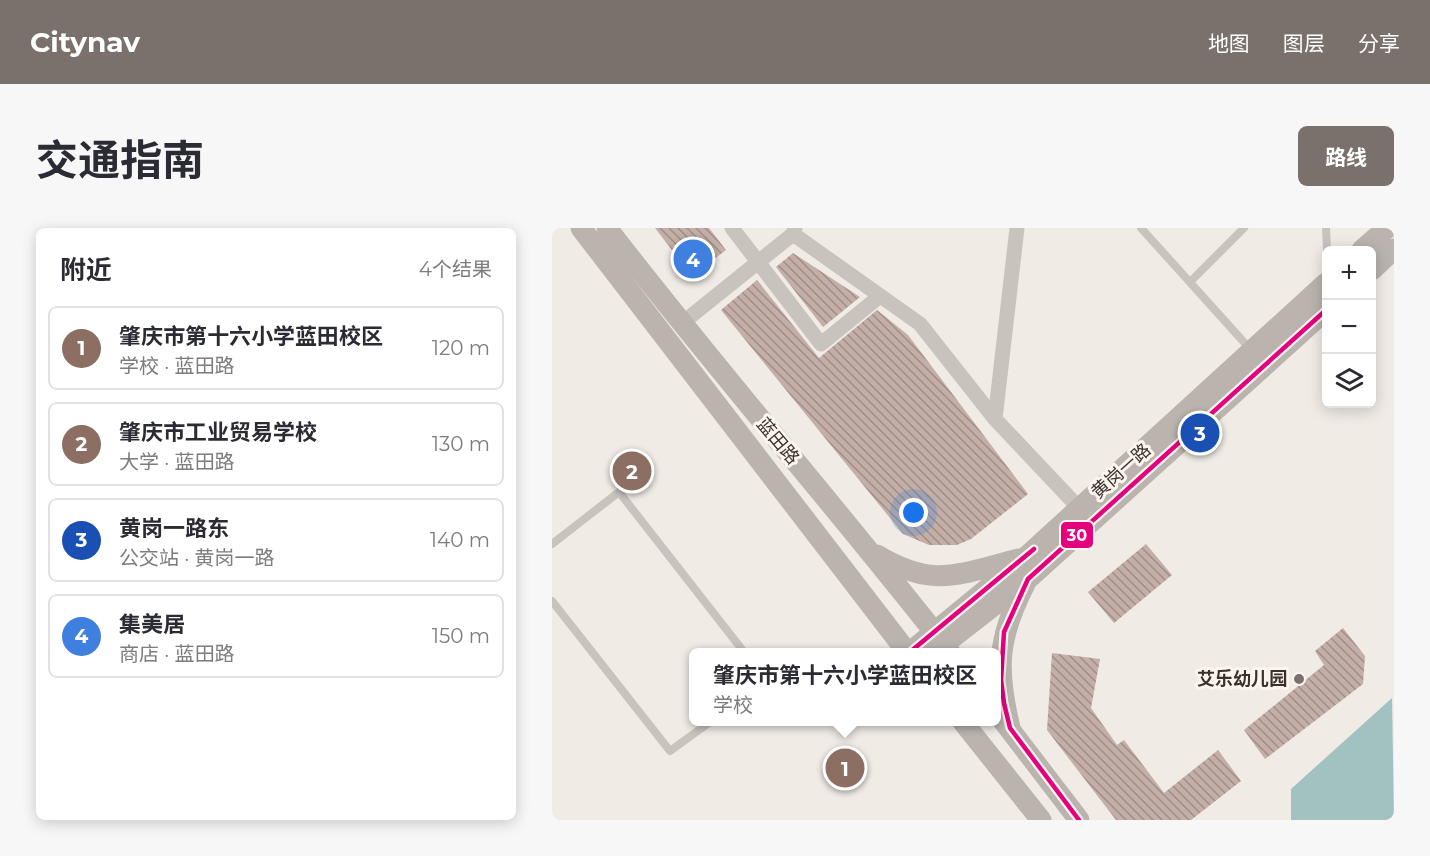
<!DOCTYPE html>
<html lang="zh">
<head>
<meta charset="utf-8">
<style>
	body { margin:0; font-family:Montserrat,"Noto Sans SC",sans-serif; background:#f7f7f7; color:#2b2b33 }
	.controls { position:absolute; right:18px; top:18px; display:grid; overflow:hidden; border-radius:9px; box-shadow:0 3px 15px #0003 }
	.controls button { width:54px; height:54px; display:grid; place-items:center; padding:0; border:0; border-bottom:2px solid #e1e1e2; background:#fff; color:#2b2b33; font:30px sans-serif }
	.you { position:absolute; left:362px; top:285px; width:21px; height:21px; margin:-15px; border:4px solid #fff; border-radius:50%; background:#1a73e8; box-shadow:0 0 0 9px #1a73e833 }
	.badge { display:grid; place-items:center; width:39px; height:39px; border-radius:50%; background:#7a716c; color:#fff; font-size:20px; font-weight:700 }
	.pin { position:absolute; translate:-50% -50%; border:3px solid #fff; box-shadow:0 2px 6px #0006 }
	.popup { position:absolute; left:137px; top:420px; width:312px; height:78px; box-sizing:border-box; display:grid; place-content:center; border-radius:9px; background:#fff; filter:drop-shadow(0 2px 4px #0005); font-size:20px; white-space:nowrap; color:#7c7c81 }
	.popup b { font-size:22px; color:#2b2b33 }
	.popup::after { content:''; position:absolute; left:50%; top:100%; margin-left:-12px; border:12px solid transparent; border-top-color:#fff }
	.list { margin:0; padding:0; list-style:none }
	h2 { display:flex; justify-content:space-between; align-items:center; height:78px; margin:0; padding:0 24px; font-size:26px }
	h2 small { font-size:20px; font-weight:400; color:#7c7c81 }
	.list li { display:grid; grid-template-columns:39px 1fr auto; gap:18px; align-items:center; box-sizing:border-box; height:84px; margin:0 12px 12px; padding:0 12px; border:2px solid #e1e1e2; border-radius:9px }
	.list b { display:block; font-size:22px; white-space:nowrap }
	.list p { margin:0; font-size:20px; white-space:nowrap; color:#7c7c81 }
	.list em { font-size:20px; font-style:normal; color:#7c7c81 }
	.icon { flex:none; width:33px; height:33px; fill:none; stroke:currentColor; stroke-width:2; stroke-linecap:round; stroke-linejoin:round }
	.map { position:relative; flex:none; width:842px; height:592px; overflow:hidden; border-radius:9px }
	header { display:flex; align-items:center; gap:36px; box-sizing:border-box; height:84px; padding:0 30px; background:#7a716c; color:#fff }
	header strong { font-size:28px }
	nav { display:flex; gap:33px; margin-inline-start:auto; font-size:21px }
	.intro { display:flex; align-items:center; justify-content:space-between; box-sizing:border-box; height:144px; padding:0 36px }
	h1 { margin:0; font-size:42px }
	.button { padding:15px 27px; border-radius:9px; background:#7a716c; color:#fff; font-size:21px; font-weight:700 }
	main { display:flex; gap:36px; padding:0 36px }
	aside { flex:1; background:#fff; border-radius:9px; box-shadow:0 3px 15px #0003 }
	.map>svg:first-child { display:block }
	.water { fill:#a1c2c1 }
	.building { fill:url(#building-back-hatch) }
	.lines { fill:none; stroke-linecap:round; stroke-linejoin:round }
	.service { stroke:#c9c3be; stroke-width:8 }
	.minor { stroke:#c9c3be; stroke-width:15 }
	.secondary { stroke:#bab3ae; stroke-width:21 }
	.bus-1-casing { stroke:#fbf5ee; stroke-width:9 }
	.bus-1 { stroke:#e5007d; stroke-width:4.5 }
	.poi-dot { fill:#7a716c; stroke:#fbf5ee; stroke-width:2 }
	.labels { text-anchor:middle; dominant-baseline:central; stroke-width:6; stroke-linejoin:round; paint-order:stroke }
	.street-label { font-size:18px; fill:#3b302b; stroke:#fbf5ee }
	.poi-label { font-size:18px; font-weight:bold; fill:#3b302b; stroke:#fbf5ee; text-anchor:end }
	.line-badge { stroke:#fbf5ee; stroke-width:2 }
	.badge-label { font-size:16px; text-anchor:middle; font-weight:bold; fill:#fff }
</style>
</head>
<body>
<header>
<strong>Citynav</strong>
<nav><a>地图</a><a>图层</a><a>分享</a></nav>
</header>
<div class="intro"><h1>交通指南</h1><a class="button">路线</a></div>
<main>
<aside>
<h2>附近<small>4个结果</small></h2>
<ul class="list">
<li><span class="badge" style="background:#8d6e63">1</span><div><b>肇庆市第十六小学蓝田校区</b><p>学校 · 蓝田路</p></div><em>120 m</em></li>
<li><span class="badge" style="background:#8d6e63">2</span><div><b>肇庆市工业贸易学校</b><p>大学 · 蓝田路</p></div><em>130 m</em></li>
<li><span class="badge" style="background:#1a4fb4">3</span><div><b>黄岗一路东</b><p>公交站 · 黄岗一路</p></div><em>140 m</em></li>
<li><span class="badge" style="background:#3f7fe0">4</span><div><b>集美居</b><p>商店 · 蓝田路</p></div><em>150 m</em></li>
</ul>
</aside>
<div class="map">
<svg width="842" height="592" viewBox="0 0 842 592">
	<defs>
		<pattern id="building-back-hatch" width="6" height="6" patternUnits="userSpaceOnUse" patternTransform="scale(1.5)"><rect width="6" height="6" fill="#c3afa7"/><path d="M-1 5l2 2M0 0l6 6M5-1l2 2" fill="none" stroke="#a08f88"/></pattern>
	</defs>
	<rect width="100%" height="100%" fill="#f0ebe5"/>
	<!-- water -->
	<path class="water" d="M840,470l2,122h-103v-31z"/>
	<!-- building -->
	<path class="building" d="M103,0h54l17,22 -34,26z
		M241,25l67,44 -37,30 -47,-60z
		M205,52l62,78 58,-48 31,25 120,159 -57,45 -14,6h-28l-26,-11 -182,-224z
		M594,316l26,31 -58,48 -26,-31z
		M791,400l22,28 -2,28 -98,75 -21,-29 80,-65 -9,-14z
		M500,425l48,6 -9,49 26,37 7,-5 40,53 54,-43 23,31 -50,39h-75l-69,-90z"/>
	<g class="lines">
		<!-- service -->
		<path class="service" d="M589,0l110,122
			M774,0l1,22
			M638,54l54,-54
			M0,316l67,-52 125,160
			M0,373l118,150 40,-29"/>
		<!-- minor -->
		<path class="minor" d="M180,0l89,116 59,-48
			M241,6l127,90 75,95 84,89
			M129,96l112,-90 2,-6
			M443,191l22,-191"/>
		<!-- secondary -->
		<path class="secondary" d="M29,0l326,424
			M55,0c111,144 231,281 343,424
			M810,22l25,-22
			M820,42l22,-21
			M325,327c58,35 83,18 142,4
			M358,424l116,-95 300,-274
			M382,424l94,-73 298,-269
			M449,490l78,102
			M411,494l78,98
			M458,500c-14,-59 -13,-89 15,-144"/>
		<!-- bus-1 casing -->
		<g class="bus-1-casing">
			<path id="bus-1" d="M358,424l124,-103
				M527,592l-69,-92 -6,-25 -3,-23 3,-48 24,-53 298,-269"/>
		</g>
		<!-- bus-1 -->
		<use href="#bus-1" class="bus-1"/>
	</g>
	<!-- markers -->
	<circle class="poi-dot" cx="747" cy="451" r="6"/>
	<g class="labels">
		<!-- street labels -->
		<g class="street-label">
			<text transform="translate(226 213) rotate(50)">蓝田路</text>
			<text transform="translate(569 243) rotate(-42)">黄岗一路</text>
		</g>
		<!-- poi labels -->
		<g class="poi-label">
			<text x="735" y="451">艾乐幼儿园</text>
		</g>
	</g>
	<rect class="line-badge" x="508" y="293" width="34" height="28" rx="6" fill="#e5007d"/>
	<g class="badge-label">
		<text x="525" y="313">30</text>
	</g>
</svg>
<div class="controls">
<button>+</button>
<button>−</button>
<button><svg class="icon" aria-label="layers" viewBox="0 0 24 24"><path d="M12 4l9 5-9 5-9-5zM3 14l9 5 9-5"/></svg></button>
</div>
<div class="you"></div>
<div class="pin badge" style="left:293px;top:540px;background:#8d6e63">1</div>
<div class="popup"><b>肇庆市第十六小学蓝田校区</b>学校</div>
<div class="pin badge" style="left:80px;top:243px;background:#8d6e63">2</div>
<div class="pin badge" style="left:648px;top:205px;background:#1a4fb4">3</div>
<div class="pin badge" style="left:141px;top:31px;background:#3f7fe0">4</div>
</div>
</main>
</body>
</html>
